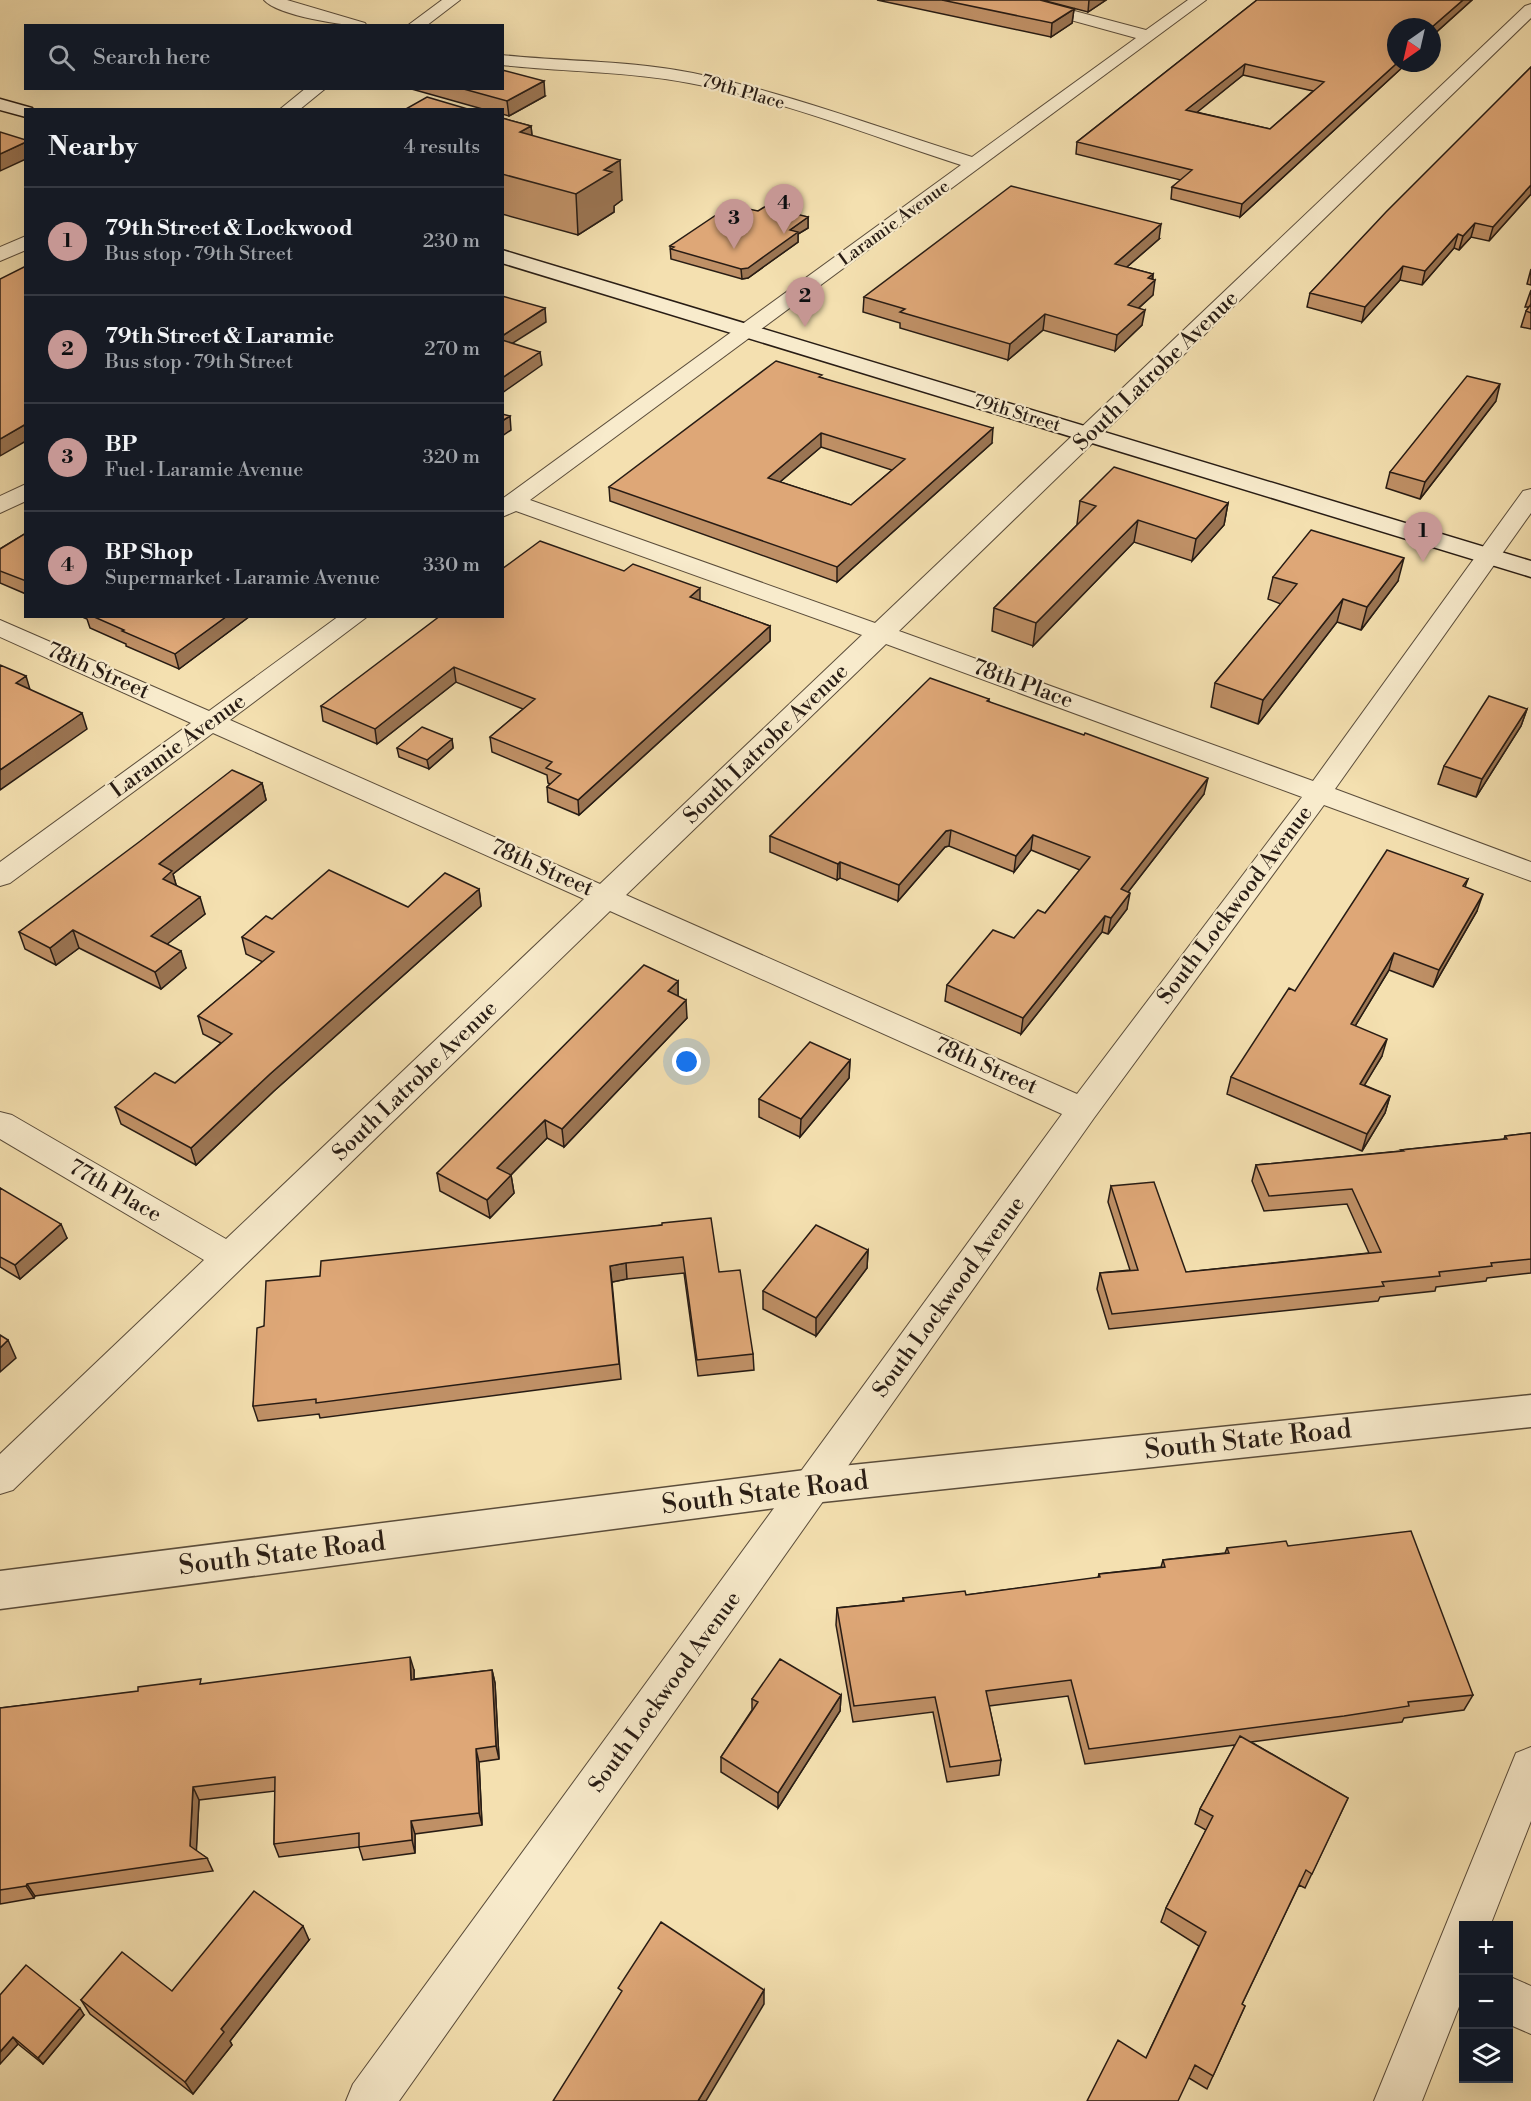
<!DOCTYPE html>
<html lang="en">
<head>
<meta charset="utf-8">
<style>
	body { margin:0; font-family:"Libre Bodoni",serif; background:#242831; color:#f1f3f6 }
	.controls { position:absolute; right:18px; bottom:18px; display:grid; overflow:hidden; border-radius:0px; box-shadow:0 6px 24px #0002 }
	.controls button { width:54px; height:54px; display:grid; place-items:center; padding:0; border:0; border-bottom:2px solid #363941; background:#171b24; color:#f1f3f6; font:30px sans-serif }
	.compass { position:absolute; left:1387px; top:18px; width:54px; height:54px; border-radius:50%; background:#171b24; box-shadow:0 6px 24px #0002; rotate:214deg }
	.you { position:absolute; left:687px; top:1062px; width:21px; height:21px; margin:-15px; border:4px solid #fff; border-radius:50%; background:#1a73e8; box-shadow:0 0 0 9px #1a73e833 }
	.badge { display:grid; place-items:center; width:39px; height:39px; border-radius:50%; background:#c59692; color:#111; font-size:20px; font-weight:700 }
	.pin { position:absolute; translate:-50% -50px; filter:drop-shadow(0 2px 3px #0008) }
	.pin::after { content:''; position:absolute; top:32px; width:21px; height:18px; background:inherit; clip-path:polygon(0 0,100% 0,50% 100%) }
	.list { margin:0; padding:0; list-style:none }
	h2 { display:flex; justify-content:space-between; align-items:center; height:78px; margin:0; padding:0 24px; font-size:26px }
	h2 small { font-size:20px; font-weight:400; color:#9ea1a6 }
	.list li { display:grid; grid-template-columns:39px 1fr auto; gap:18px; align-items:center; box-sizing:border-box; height:108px; padding:0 24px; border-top:2px solid #363941 }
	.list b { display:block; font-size:22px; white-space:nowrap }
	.list p { margin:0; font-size:20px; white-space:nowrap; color:#9ea1a6 }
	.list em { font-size:20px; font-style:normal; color:#9ea1a6 }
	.icon { flex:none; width:33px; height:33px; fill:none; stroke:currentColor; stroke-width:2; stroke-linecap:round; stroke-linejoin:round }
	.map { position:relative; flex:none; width:1531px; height:2101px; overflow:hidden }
	.search { position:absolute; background:#171b24; box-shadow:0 6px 24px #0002; left:24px; top:24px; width:480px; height:66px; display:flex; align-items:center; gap:15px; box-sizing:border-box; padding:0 21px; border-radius:0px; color:#9ea1a6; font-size:22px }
	.panel { position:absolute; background:#171b24; box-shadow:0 6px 24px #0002; left:24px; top:108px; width:480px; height:510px; border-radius:0px }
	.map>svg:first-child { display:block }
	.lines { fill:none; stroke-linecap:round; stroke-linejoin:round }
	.minor-casing { stroke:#5b4d3b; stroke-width:2 }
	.tertiary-casing { stroke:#5b4d3b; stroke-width:3 }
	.secondary-casing { stroke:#281c14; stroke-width:3 }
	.minor { fill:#f8ebcc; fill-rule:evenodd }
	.tertiary { fill:#f8ebcc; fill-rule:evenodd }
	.secondary { fill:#f8ebcc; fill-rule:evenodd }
	.wall { fill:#bf9066; stroke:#281c14; stroke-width:1.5; fill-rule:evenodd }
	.shaded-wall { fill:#9b7553; stroke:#281c14; stroke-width:1.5 }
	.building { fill:#dea777; stroke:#281c14; stroke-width:1.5; fill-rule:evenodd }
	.labels { text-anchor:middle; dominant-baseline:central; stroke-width:4.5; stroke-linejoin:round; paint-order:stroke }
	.far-street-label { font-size:18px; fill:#281c14; stroke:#f8ebcc }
	.street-label { font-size:22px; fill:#281c14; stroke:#f8ebcc }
	.near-street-label { font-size:27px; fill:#281c14; stroke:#f8ebcc }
</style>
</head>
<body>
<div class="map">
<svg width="1531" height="2101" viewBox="0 0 1531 2101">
	<rect width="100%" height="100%" fill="#f4e0b0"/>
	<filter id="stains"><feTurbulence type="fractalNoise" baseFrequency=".00333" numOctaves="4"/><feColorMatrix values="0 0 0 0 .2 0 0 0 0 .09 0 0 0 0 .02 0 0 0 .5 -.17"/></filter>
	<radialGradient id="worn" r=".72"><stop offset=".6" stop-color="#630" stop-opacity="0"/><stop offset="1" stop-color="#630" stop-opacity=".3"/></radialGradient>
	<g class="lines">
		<!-- minor casing -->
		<g class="minor-casing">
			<path id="minor" d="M264,0h23l78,23 2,3c-22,0 -89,-10 -103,-26z
				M442,0h18l-34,26h-19z
				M1007,0h26l113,30 42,-30h18l-676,500 345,123 650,-617 6,-2v14l-632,613 414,150 210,-290 8,-2v24l-196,276 196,73v19l-207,-76 -230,313 -695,983h-53l7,-17 709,-970 -452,-203 -597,579 -13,4v-40l204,-194 -204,-121v-27l12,3 214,124 358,-340 -371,-166 -203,150 -10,3v-24l191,-139 -191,-86v-17l209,91 130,-95h29l-138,104 370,164 262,-249 -346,-124 -14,6v-18l459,-334c-90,-29 -179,-65 -272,-82 -61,-12 -124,-11 -187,-18v-10c64,7 128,5 191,18 95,20 186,55 279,84l164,-119 -127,-35zM886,644l416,153 -225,297 -451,-199z
				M306,88h20l-27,22h-20z
				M26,236v14l-26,11v-14z
				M26,484v17l-26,12v-17z
				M1531,1747v74l-41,105h-26v68l-42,107h-48l142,-348z
				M1508,1976l23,10v48l-23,-10z"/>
		</g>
		<!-- tertiary casing -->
		<g class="tertiary-casing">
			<path id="tertiary" d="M1531,1395v32l-718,76 -813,106v-38l813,-102z"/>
		</g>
		<!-- secondary casing -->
		<g class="secondary-casing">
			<path id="secondary" d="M0,99l32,9 1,2h-7v7l-26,-7z
				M502,250l1029,311v16l-1029,-314z"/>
		</g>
		<!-- minor -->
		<use href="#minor" class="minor"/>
		<!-- tertiary -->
		<use href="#tertiary" class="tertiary"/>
		<!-- secondary -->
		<use href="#secondary" class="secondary"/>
	</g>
	<!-- wall -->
	<path class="wall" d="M877,0h163l34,9 -2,14 -21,14z
		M1042,0h64l-18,12z
		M1257,0h215l-40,36v-9l-36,36h11l-167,154 -69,-18 1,-12 9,-7 -105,-26 1,-12zM1243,75l70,16 -43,38 -74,-17z
		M1531,67v127l-42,47 -18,-4 -12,13 -5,-2 -32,37 -22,-5 -38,42 -55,-15 3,-14z
		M408,88h94l43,8 -36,20 -7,-2v-4h-16z
		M502,118l29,8 1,10 90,64 -8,6v6l-36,23 -76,-21z
		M758,211l50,6v11l-10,6v8l-50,36 -6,1 -71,-20 -1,-13 65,-32z
		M1159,239l-32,28 26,7v21l-14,13 3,17 -27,26 -72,-21 -35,30 -108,-32v-5l-37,-11 1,-15z
		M1531,269v16l-4,-1z
		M1531,290v39l-10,-2 5,-16 3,-4h-4z
		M822,378l170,65 -155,139 -227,-81 -1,-14zM821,447l71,23 -41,35 -71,-23z
		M1496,401l-76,98 -34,-11 4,-16z
		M1080,501l148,2 -4,22 -32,36 -58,-19 -101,104 -41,-15 2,-23 84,-84h-1z
		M26,533v61l-26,-11v-34z
		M624,571l76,30 70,25v15l-191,174 -31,-13 -1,-15 3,-3 -2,-1 -1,-8 -55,-23 -2,-15 33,-28 -67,-27 -79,62 -54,-23 -2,-15z
		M1273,577l125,4 -37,49 -24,-8 -79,102 -47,-17 4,-24 66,-79 -13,-5z
		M80,616h170l-71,53 -53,-23v-2l-36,-16 -3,-9z
		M989,699v3l215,92 -76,98 -1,17 -19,25 -6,-2 -81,102 -76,-33 2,-16 67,-47 31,-25 35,-43 -49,-20 -17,22 -65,-26 -4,1 -47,54 -58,-23 -3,2 -67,-28v-16z
		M1527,709l-6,17 -45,71 -38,-13 6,-18z
		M452,739l1,9 -24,21 -30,-12 -2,-9z
		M262,783l4,17 -93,74 3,11 29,29 -38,30 19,24 -25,21 -82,-41 -23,17 -31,-16 -6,-17z
		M1468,879l-3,8 12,24 -44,76 -44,-17 -34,56 27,30 -18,29 26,11 -5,17 -23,38 -135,-57 4,-17 64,-86z
		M479,889l2,17 -207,185 -78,74 -75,-41 -6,-17 60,-24 46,-40 -18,-9 -5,-18 65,-54 -17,-8 -4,-17 30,-18 136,-12z
		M678,981v15l9,22 -123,129 -17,-9 -36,37 3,18 -24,25 -50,-27 -3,-18z
		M850,1060l-1,18 -49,59 -41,-20v-18z
		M1531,1133v140l-44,5 -1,3 -50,6 -1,4 -55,6 -2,4 -269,28 -12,-40 3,-16 30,-3 -22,-68 3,-16 75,86 183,-19 -22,-49 -83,7 -12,-30 4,-16 145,-14v-1l103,-11 1,-3z
		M0,1188l67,50 -47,41 -20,-12z
		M662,1225l57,47 34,82 1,16 -56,6 -14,-103 -57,6 -15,3 9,97 -301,39 -1,-4 -61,7 -5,-15 11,-80 56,-50z
		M868,1250l-1,18 -51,68 -53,-27v-18z
		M1288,1546l185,149 -9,15 -60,8 -2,4 -151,20 97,56 -43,90 -6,-3 -57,119 3,2 -38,83 -18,-11 -43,-20 53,-112 -38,-24 5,-14 40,-78 -11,-6 5,-15 35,-64 -150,19 -17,-68 -79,10 12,54 -2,15 -52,7 -14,-70 -80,10 -17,-97 1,-17 66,-7v-3l63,-3 132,-17 1,-4 62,-7 2,-7 62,-7 2,-5z
		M414,1670v9l78,-9 3,13 4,76 -20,3 3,63 -67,9v19l-52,7 -4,-13 -80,10 -5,-13 1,-53 -76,9 -3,51 11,7 6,13 -178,25 -1,2 -34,6v-196l203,-24z
		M841,1695l-1,16 -62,97 -57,-36v-15l31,-47v-11z
		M309,1940l-79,101 2,4 -39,49 -103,-80 -9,-14 91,-9z
		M0,1995l84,20 -41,49 -25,-20 -18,20z"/>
	<!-- shaded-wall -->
	<path class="shaded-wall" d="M1089,0h17l-18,12z
		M1463,0h9l-40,36v-9z
		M1074,9l-2,14 -21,14 1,-14z
		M1397,63h10l-167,154 2,-13z
		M1245,64l-2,11 -58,47 1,-12z
		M544,81l1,15 -36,20 -2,-15z
		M531,126l4,40 -15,-34z
		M26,142v17l-26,12v-17z
		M620,160l2,40 -8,6v6l-36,23 -2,-41 28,-24z
		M1531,185v9l-42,47 4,-14z
		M808,217v11l-10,6v8l-50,36 -6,1 -1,-10 49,-39z
		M1475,223l-4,14 -12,13 4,-14z
		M1161,224l-2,15 -46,40 2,-15z
		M1458,234l-4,14 -32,37 3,-14z
		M1403,266l-3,14 -38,42 3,-15z
		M1153,274l-2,9 4,-3 -2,15 -28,25 3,-15 20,-27z
		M545,308l1,14 -44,28v-14z
		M1145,310l-3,15 -27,26 2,-16z
		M1045,314l-2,16 -35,30 2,-16z
		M540,352l2,13 -40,28v-15z
		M1500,384l-4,17 -76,98 5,-17z
		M510,416l1,14 -9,6v-15z
		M26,424v17l-26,15v-17z
		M993,428l-1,15 -155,139v-15z
		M821,433v14l-53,45v-14z
		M1228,503l-4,22 -32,36 4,-22z
		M1138,520l-4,22 -101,104 3,-23z
		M1404,558l-6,23 -37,49 6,-23z
		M700,588v15l-10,-6z
		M1343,599l-6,23 -79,102 5,-24z
		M227,616h23l-71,53 -4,-15z
		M770,626v15l-191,174 -1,-15z
		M454,667l2,15 -79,62 -2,-15z
		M26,676l5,17 -15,-10z
		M1527,709l-6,17 -45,71 6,-18z
		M82,713l5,16 -87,61v-20z
		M452,739l1,9 -24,21 -2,-9z
		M1208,778l-4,16 -86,111 3,-16z
		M262,783l4,17 -93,74 4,14 -9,8 -9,-32z
		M951,830l-2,16 -4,1 -47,54 1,-16 47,-54z
		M1033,835l-2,15 -17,22 2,-16z
		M840,862v16l-3,2 1,-16z
		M479,889l2,17 -207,185 -78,74 -5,-17 79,-74z
		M1130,893l-3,16 -19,25 3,-16z
		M1483,894l-6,17 -44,76 6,-17z
		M200,897l5,17 -49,39 -5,-17z
		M1105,916l-3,16 -81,102 2,-16z
		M73,930l6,18 -23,17 -6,-17z
		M181,951l5,17 -25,21 -6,-17z
		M1394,953l-5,17 -43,71 5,-17z
		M678,981v18l-10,-8z
		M686,1000l1,18 -123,129 -2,-18z
		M1387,1039l-5,17 -27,45 5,-17z
		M850,1060l-1,18 -49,59 1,-18z
		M1390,1096l-5,17 -23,38 5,-17z
		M545,1120l2,18 -47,48 -3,-18z
		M511,1175l3,18 -24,25 -3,-18z
		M61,1224l6,14 -47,41 -5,-14z
		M868,1250l-1,18 -51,68v-18z
		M626,1263l1,16 -15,3 -2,-16z
		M8,1340l8,18 -16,14v-24z
		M410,1657l4,13v24l-3,-14z
		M492,1670l3,13 4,76 -3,-13z
		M841,1695l-1,16 -62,97v-15z
		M476,1749l3,13 3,63 -3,-12z
		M193,1787l6,13 -3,59 -6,-13z
		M411,1821l4,13v19l-3,-13z
		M27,1884l8,12 -1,2 -8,-12z
		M303,1926l6,14 -79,101 2,4 -39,49 -8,-12 36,-53z
		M764,1990v14l-58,97h-8z
		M80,2008l4,7 -41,49 -5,-6z
		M13,2037l5,7 -18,20v-12z"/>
	<!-- building -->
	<path class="building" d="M942,0h98l34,9 -22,14z
		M1257,0h206l-31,27h-36v36h1l-155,141 -70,-17 20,-17 -115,-28zM1245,64l79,18 -54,47 -84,-19z
		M1531,67v118l-38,42 -18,-4 -12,13 -5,-2 -33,37 -22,-5 -38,41 -55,-14 76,-81z
		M502,70l42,11 -37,20 -47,-13h42z
		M427,97l44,13h-67z
		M502,118l29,8 -11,6 100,28 -16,10 8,2 -36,22 -74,-20z
		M0,132l26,8v2l-26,12z
		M1011,186l150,38 -46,40 38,10 -5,4 7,2 -27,25 17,5 -28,25 -72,-21 -35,30 -110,-32 5,-3 -41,-12z
		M766,206l42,11 -18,13 8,2 -50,36 -7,1 -70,-20 3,-2 -4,-1 52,-35 13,3 9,-6 14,3z
		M26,266v158l-26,15v-160z
		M502,296l43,12 -43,28z
		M1531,304v9l-5,-2z
		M502,340l38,12 -38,26z
		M776,361l46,14 -3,2 174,51 -156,139 -228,-80zM821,433l84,26 -54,46 -83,-27z
		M1467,376l33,8 -75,98 -35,-10z
		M502,414l8,2 -8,5z
		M1114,467l114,36 -32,36 -58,-19 -102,103 -42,-15 102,-102 -16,-5z
		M1311,530l93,28 -37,49 -24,-8 -80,101 -48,-17 82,-99 -24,-7z
		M26,533v48l-26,-10v-22z
		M540,541l84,30 9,-7 67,24 -10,9 80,29 -192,174 -31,-13 14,-13 -15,-6 6,-6 -62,-25 45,-38 -81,-32 -79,62 -54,-23 119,-90h62v-47z
		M92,616h135l-52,38 -53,-23 2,-1z
		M0,665l26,11 -10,7 66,30 -82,57z
		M930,678l59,21 -2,2 97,34 1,-2 123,45 -87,111 9,4 -19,25 -6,-2 -82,102 -76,-33 46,-55 21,8 24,-28 7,3 45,-56 -57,-22 -17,21 -65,-26 -5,1 -47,54 -59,-23 -2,2 -68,-28z
		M1489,696l38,13 -45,70 -38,-13z
		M422,727l30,12 -25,21 -30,-12z
		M232,770l30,13 -103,81 13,7 -9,8 37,18 -49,39 30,15 -26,21 -82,-42 -23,18 -31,-16 120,-90z
		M1387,850l81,29 -5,7 20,8 -44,76 -45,-17 -43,71 36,15 -27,45 30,12 -23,38 -136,-57 58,-89 6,3z
		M329,870l79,37 37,-34 34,16 -209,185 -79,74 -76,-41 40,-34 20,10 57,-49 -34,-18 76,-64 -32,-15 24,-21 6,3z
		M644,965l34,16 -10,10 18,9 -124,129 -17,-9 -48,48 14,7 -24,25 -50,-27z
		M810,1042l40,18 -49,59 -42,-20z
		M1531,1133v126l-40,4 1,3 -53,6 1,4 -58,6 2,4 -272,28 -12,-41 38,-3 -27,-84 43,-4 32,90 195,-20 -29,-63 -83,7 -13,-31 147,-14 -2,-1 106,-11 -2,-3z
		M0,1188l61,36 -46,41 -15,-8z
		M711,1218l8,54 21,-2 13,84 -56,6 -14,-103 -57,6 -16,3 9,98 -303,39v-4l-63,7 4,-78 7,-2 2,-45 54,-5 1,-15 341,-36v-2z
		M816,1225l52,25 -52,68 -53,-27z
		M0,1335l8,5 -8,8z
		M1411,1531l62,164 -65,7 1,4 -65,10 -255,33 -18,-69 -85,11 15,69 -51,7 -15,-70 -81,9 -17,-98 67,-7 -1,-3 62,-7 1,4 134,-18 -1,-3 66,-7 -2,-7 66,-7 -2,-5 59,-7 2,5z
		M410,1657l1,23 81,-10 4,76 -20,3 3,64 -68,8 1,19 -53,7v-14l-85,11 1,-67 -82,10 -3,59 17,12 -180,26 -1,2 -26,4v-182l138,-17v-4l63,-8 -1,5z
		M780,1659l61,36 -63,98 -57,-36 37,-55 -6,-3z
		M1240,1736l108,62 -36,76 -6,-4 -64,134 3,2 -32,70 -18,-11 -17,36h-91l31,-61 28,18 60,-126 -40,-24 47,-92 -13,-7z
		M254,1891l49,35 -82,103 3,3 -39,50 -104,-82 41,-48 50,39z
		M661,1922l103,68 -66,111h-145l69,-110 -4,-3z
		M26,1965l54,43 -42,50 -25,-21 -13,15v-57z"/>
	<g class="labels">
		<!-- far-street labels -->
		<g class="far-street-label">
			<text transform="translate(743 92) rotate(16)">79th Place</text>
			<text transform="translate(894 223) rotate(-36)">Laramie Avenue</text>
			<text transform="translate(1017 413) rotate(17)">79th Street</text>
		</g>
		<!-- street labels -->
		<g class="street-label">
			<text transform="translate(1156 371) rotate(-44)">South Latrobe Avenue</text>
			<text transform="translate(98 671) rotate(24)">78th Street</text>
			<text transform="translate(1023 684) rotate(20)">78th Place</text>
			<text transform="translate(766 744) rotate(-44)">South Latrobe Avenue</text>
			<text transform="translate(178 746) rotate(-36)">Laramie Avenue</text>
			<text transform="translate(542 868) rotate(24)">78th Street</text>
			<text transform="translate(1235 905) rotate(-53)">South Lockwood Avenue</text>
			<text transform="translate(986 1066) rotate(24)">78th Street</text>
			<text transform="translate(415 1081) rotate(-44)">South Latrobe Avenue</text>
			<text transform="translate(115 1191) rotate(30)">77th Place</text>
			<text transform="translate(949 1297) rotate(-54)">South Lockwood Avenue</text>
			<text transform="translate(665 1692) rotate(-54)">South Lockwood Avenue</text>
		</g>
		<!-- near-street labels -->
		<g class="near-street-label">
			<text transform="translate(1248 1440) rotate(-6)">South State Road</text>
			<text transform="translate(765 1493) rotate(-7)">South State Road</text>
			<text transform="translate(282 1554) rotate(-7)">South State Road</text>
		</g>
	</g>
	<rect width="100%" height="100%" filter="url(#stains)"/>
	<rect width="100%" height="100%" fill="url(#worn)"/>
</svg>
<div class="controls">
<button>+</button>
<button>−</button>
<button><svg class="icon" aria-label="layers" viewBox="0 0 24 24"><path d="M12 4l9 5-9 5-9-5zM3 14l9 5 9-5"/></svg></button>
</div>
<svg class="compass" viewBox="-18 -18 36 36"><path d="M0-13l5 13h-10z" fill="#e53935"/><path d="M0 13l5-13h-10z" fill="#9ea1a6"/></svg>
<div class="you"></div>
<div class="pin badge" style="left:1423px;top:562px">1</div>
<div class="pin badge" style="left:805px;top:327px">2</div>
<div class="pin badge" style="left:734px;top:249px">3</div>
<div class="pin badge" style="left:784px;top:234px">4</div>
<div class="search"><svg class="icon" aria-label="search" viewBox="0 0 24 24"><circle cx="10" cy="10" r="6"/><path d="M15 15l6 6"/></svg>Search here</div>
<section class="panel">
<h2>Nearby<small>4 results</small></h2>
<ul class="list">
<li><span class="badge">1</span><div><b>79th Street &amp; Lockwood</b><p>Bus stop · 79th Street</p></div><em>230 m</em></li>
<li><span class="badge">2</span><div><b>79th Street &amp; Laramie</b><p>Bus stop · 79th Street</p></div><em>270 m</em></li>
<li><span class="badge">3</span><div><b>BP</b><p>Fuel · Laramie Avenue</p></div><em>320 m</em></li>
<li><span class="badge">4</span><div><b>BP Shop</b><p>Supermarket · Laramie Avenue</p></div><em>330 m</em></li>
</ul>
</section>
</div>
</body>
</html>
